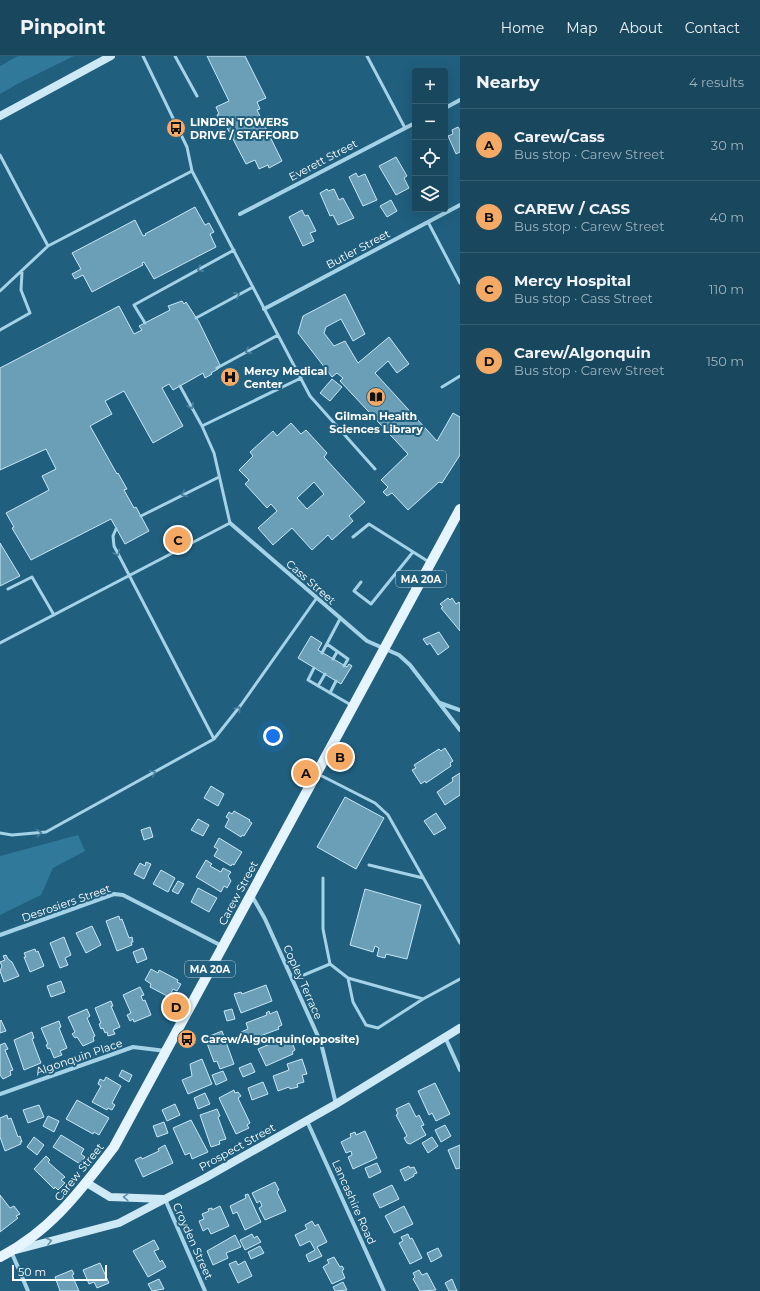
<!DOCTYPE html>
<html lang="en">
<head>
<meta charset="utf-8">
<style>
	body { margin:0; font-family:Montserrat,sans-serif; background:#214e64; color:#f1f3f6 }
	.controls { position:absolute; right:12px; top:12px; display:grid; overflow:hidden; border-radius:4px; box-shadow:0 4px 16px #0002 }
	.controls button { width:36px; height:36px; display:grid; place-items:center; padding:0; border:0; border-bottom:1px solid #365f73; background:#18475e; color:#f1f3f6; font:20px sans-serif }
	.scale { position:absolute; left:12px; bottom:10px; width:95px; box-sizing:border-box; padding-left:4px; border:2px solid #fff; border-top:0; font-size:11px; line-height:14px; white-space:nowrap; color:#fff; -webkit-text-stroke:3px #205f7e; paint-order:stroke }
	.you { position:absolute; left:273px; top:680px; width:14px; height:14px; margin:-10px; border:3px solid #fff; border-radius:50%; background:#1a73e8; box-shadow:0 0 0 6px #1a73e833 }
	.badge { display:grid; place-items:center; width:26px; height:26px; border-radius:50%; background:#f4a965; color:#111; font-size:13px; font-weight:700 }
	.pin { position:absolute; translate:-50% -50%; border:2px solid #fff; box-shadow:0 1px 4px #0006 }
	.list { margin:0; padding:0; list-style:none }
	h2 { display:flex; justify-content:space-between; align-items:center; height:52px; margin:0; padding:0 16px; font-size:17px }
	h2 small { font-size:13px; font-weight:400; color:#9fb2bc }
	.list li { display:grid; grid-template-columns:26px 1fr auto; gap:12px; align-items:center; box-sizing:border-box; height:72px; padding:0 16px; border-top:1px solid #365f73 }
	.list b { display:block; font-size:15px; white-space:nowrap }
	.list p { margin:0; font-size:13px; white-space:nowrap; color:#9fb2bc }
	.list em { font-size:13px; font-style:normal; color:#9fb2bc }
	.icon { flex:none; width:22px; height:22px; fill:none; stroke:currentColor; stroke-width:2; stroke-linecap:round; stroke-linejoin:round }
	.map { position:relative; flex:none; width:460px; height:1235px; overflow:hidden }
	header { display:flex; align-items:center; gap:24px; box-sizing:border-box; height:56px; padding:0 20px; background:#18475e; border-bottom:1px solid #365f73 }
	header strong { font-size:19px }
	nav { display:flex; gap:22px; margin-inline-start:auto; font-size:14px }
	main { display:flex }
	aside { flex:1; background:#18475e }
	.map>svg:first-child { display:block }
	.green { fill:#30799a }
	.building { fill:#6a9fb7; stroke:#c8e7f5; fill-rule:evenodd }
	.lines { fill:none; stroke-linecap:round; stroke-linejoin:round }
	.service { stroke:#a4d2e7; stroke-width:3 }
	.minor { stroke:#a4d2e7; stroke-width:4 }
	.secondary { stroke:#cee9f6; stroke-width:8 }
	.primary { stroke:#e6f4fd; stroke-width:10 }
	.oneway { stroke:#48829e }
	.oneway2 { stroke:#5d8fa8 }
	.labels { text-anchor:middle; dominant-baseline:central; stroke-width:4; stroke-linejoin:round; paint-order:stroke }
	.shield { fill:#205f7e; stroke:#bccfd8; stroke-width:1 }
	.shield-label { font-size:10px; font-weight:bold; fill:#fff }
	.poi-label { font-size:11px; font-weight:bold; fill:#fff; stroke:#205f7e; text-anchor:start }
	.street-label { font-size:11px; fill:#fff; stroke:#205f7e }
</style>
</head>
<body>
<header>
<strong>Pinpoint</strong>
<nav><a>Home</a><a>Map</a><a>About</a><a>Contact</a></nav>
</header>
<main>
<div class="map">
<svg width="460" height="1235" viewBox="0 0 460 1235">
	<rect width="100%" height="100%" fill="#205f7e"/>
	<!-- green -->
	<path class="green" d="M18,0h56l-55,27 -19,11v-28z
		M78,779l7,16 -32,17 -12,27 -41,20v-59z"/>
	<!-- building -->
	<path class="building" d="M207,0h38l21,42 -9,4 3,7 -3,1 25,51 -13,7 -1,-3 -9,4 -4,-9 -9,4 -23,-44 -2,2 -4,-7 2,-1 -3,-7 13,-6z
		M458,71l2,3v22l-4,2 -8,-18 5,-2 -1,-4z
		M396,101l11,19 -3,2 5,10 -13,7 -17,-29z
		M356,117l2,4 7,-3 12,26 -14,6 -14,-29z
		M327,133l1,2 6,-2 5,11 4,-2 11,20 -16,7 -5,-10 -3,1 -10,-23z
		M391,144l6,11 -10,6 -7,-11z
		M195,151l10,18 4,-2 5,9 -4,2 6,13 -62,32 -10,-17 -2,1 1,2 -51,27 -9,-17 -8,4 -3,-5 9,-5 -9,-16 63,-33 8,16 3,-1 -1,-1z
		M302,154l3,6 3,-1 8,16 -6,2 4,8 -11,5 -14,-29z
		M345,238l20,40 -12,7 -12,-22 -15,8 -2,6 10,13 11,-5 13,22 31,-26 20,27 -12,9 -9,-12 -13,12 62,68 16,-28 7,4v38l-18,28 -3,-1 -31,28 -16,-17 -5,3 -4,-4 5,-5 -7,-7 27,-26 -68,-73 3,-3 -6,-5 -5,4 -34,-44 5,-17z
		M182,245l2,3 2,-2 13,20 21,43 -2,4 -7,4 1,1 -7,4 -2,-5 -30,17 -4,-6 -7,4 21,38 -30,17 -29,-52 -19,10 7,13 -22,12 27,48 1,-1 9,16 -3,1 10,18 2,-1 13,24 -24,13 -14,-25 -80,41 -19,-32 2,-1 -8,-14 43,-23 -7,-14 14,-7 -10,-20 -46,21v-102l119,-62 15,28 8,-4 -3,-4 31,-16 -2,-4z
		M332,323l10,8 -12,14 -10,-8z
		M291,367l10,11 5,-4 21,23 -3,4 41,45 -16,14 4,5 -21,19 -4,-5 -16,15 -20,-22 -19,17 -15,-17 19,-17 -6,-7 -4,4 -22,-24 4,-4 -10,-10 14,-14 -3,-4 23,-21 4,5zM314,426l10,12 -17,15 -10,-11z
		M0,487l20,33 -20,10z
		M448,542l2,2 2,-2 4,6 3,-2 1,2v27l-19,-23 2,-1 -3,-3z
		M439,576l10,15 -11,8 -8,-12 -3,2 -4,-6z
		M311,580l11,7 -4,7 29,17 2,-3 3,2 -11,18 -43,-26z
		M445,692l8,13 -3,2 1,3 -25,17 -1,-2 -4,3 -9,-14 4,-2 -2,-3 25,-16 2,2z
		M460,717v22l-15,10 -8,-13 16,-11 -1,-3z
		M211,730l13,8 -6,12 -14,-8z
		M345,741l39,21 -28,51 -39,-22z
		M234,755l16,9 -1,1 3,2 -8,13 -2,-1 -1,2 -16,-10 4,-8 -3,-2 3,-5 3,2z
		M436,757l10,15 -12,7 -10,-14z
		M198,763l11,6 -6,11 -12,-6z
		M150,771l3,10 -9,3 -3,-10z
		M219,782l23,14 -8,13 -2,-1 -1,2 -17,-10 4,-7 -4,-2z
		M206,804l6,4 -2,2 11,6 2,-4 8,4 -3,4 3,5 -4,7 -3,-2 -3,6 -25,-15z
		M146,806l5,2 -7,15 -10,-5 6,-11 5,3z
		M161,814l14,8 -7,14 -15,-8z
		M178,825l6,3 -6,10 -6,-3z
		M198,832l19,10 -8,14 -18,-10z
		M365,833l56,16 -14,54 -21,-5 -1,4 -8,-2 2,-8 -4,-2 -2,6 -23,-7z
		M119,860l1,4 2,-1 7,19 3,-1 1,5h-2l1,3 -15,6 -11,-30z
		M92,870l9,19 -15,8 -10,-20z
		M64,881l7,18 -6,3 3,7 -8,3 -10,-25z
		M143,892l4,11 -10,4 -4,-11z
		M35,893l1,3 2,-1 6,15 -14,6 -6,-15h2l-2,-4z
		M6,899l2,4 4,3 7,14 -15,6 -4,-11 2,-5 -2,-4 5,-2 -2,-4z
		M151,913l7,4 1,-3 19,10 -1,2 4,2 -4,7 -4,-2 -4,8 -19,-10 1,-3 -6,-4z
		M61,925l4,11 -14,5 -4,-11z
		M266,929l6,16 -31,12 -7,-19 7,-2 1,2z
		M140,931l4,8 -3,1 2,5 2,-1 6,15 -17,7 -1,-3 -3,2 -3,-6 4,-2 -8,-18z
		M111,945l2,5h-2l9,21 -7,3 2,4 -7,2 -1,-4 -2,1 -2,-5 -2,1 -2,-5 2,-1 -6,-15z
		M87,953l3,7 -3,2 8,18 -2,1 1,4 -11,5 -6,-9 -2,1 -3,-4 3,-2 -7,-15z
		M232,953l3,10 -8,2 -3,-10z
		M269,955l1,3 7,-3 5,14 -4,2 1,2 -27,10 -1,-3 -7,3 -3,-7 7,-3 -2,-6 21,-8 -1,-2z
		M1,964l5,11 -6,2v-12z
		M59,965l2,6 -2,1 8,20 -7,3 2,4 -8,3 -4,-10 -2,1 -2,-4 2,-1 -7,-16z
		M222,975l12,33 -14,5 -3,-8 -3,1 -9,-24z
		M32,976l2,6 -2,1 9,24 -17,7 -10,-30z
		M281,980l2,4 7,-3 5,13 -3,2 1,2 -27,12 -8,-17 17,-7 -2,-3z
		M5,987l3,6 -3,1 8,20 -3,1 1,4 -8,4 -3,-4v-30z
		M202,1003l10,25 -24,10 -6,-14 10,-4 -2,-12z
		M302,1003l5,15 -5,1 2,7 -7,2 1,3 -8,2 -1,-2 -11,4 -5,-15 16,-6 -2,-6z
		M251,1007l4,9 -12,5 -4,-9z
		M122,1014l10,5 -3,7 -10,-6z
		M223,1015l4,9 -11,5 -4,-10z
		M106,1021l15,9 -9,17 3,2 -3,5 -4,-2 -1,2 -15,-8 9,-16 -3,-2 2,-5 4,2z
		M263,1026l5,12 -16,6 -4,-12z
		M435,1027l15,31 -14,7 -4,-8 -3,2 -11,-24z
		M234,1034l1,3 3,-1 3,4 -3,2 12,25 -3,2 2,3 -13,6 -17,-36z
		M205,1037l5,11 -12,5 -4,-11z
		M77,1044l32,18 -10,17 -5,-3 -1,2 -27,-15z
		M409,1047l7,14 3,-2 5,10 -3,1 5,9 -16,9 -3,-1 -3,-5 3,-2 -11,-21 2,-1 -2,-5z
		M175,1048l5,11 -13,6 -5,-11z
		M39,1049l5,12 -16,6 -5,-13z
		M217,1053l3,7 -2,1 8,22 -7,2 1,3 -9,3 -11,-32z
		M7,1059l1,4 3,-1 7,19 2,-1 2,6h-2l1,2 -16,7 -5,-14v-19z
		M48,1060l11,5 -5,11 -11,-6z
		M191,1064l17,32 -16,7 -2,-6 -5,2 -12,-27z
		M164,1066l4,11 -11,4 -4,-11z
		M445,1069l6,11 -10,6 -6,-12z
		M365,1075l12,27 -24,11 -5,-12 4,-2 -1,-4 -5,2 -5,-11 10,-5 -1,-3 5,-2 1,3z
		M61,1079l23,14 -3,5 4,3 -5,7 -27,-17z
		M34,1081l10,8 -7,10 -10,-8z
		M432,1081l6,9 -10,7 -6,-10z
		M165,1089l8,18 -30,14 -8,-17 6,-3 1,2 17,-8 -1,-2z
		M460,1089v23l-4,1 -8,-19z
		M46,1100l4,4 -2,2 17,15 -4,3 4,3 -7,7 -3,-3 -1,2 -20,-20z
		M377,1107l4,9 -12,6 -4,-10z
		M409,1110l1,2 4,-1 3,6 -3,1v2l-9,5 -5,-11z
		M275,1126l4,8 -2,2 9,19 -21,9 -6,-12 3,-2 -2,-5 -3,2 -5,-10z
		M392,1129l7,14 -19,9 -7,-14z
		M248,1138l13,28 -16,8 -8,-18 -4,2 -3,-8 16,-8 -1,-3z
		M0,1139l10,13 4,-2 6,8 -4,2 2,2 -18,14z
		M220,1150l9,20 -18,8 -3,-6 -5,3 -4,-10 5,-2 -2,-5 7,-3 -1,-2 4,-1v2z
		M404,1150l9,18 -19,9 -9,-17z
		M312,1165l3,5 3,-2 9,18 -10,5 5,9 -13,6 -3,-7 9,-5 -5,-9 -10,5 -5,-11 12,-6 -2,-4z
		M252,1178l2,4 3,-2 4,6 -16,8 -5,-10z
		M408,1178l2,5 2,-1 10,20 -12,6 -11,-21 4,-2 -2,-4z
		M235,1179l6,12 -15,6 2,5 -15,7 -6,-14z
		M154,1184l5,9 -5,2 6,11 2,-2 4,7 -18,10 -15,-26z
		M260,1190l4,7 -13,6 -3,-7z
		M438,1192l4,8 -11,6 -4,-9z
		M334,1201l6,10 2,-1 2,3 -2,2 3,7 -13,6 -9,-17 6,-4 -2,-3z
		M236,1205l2,4 7,-4 7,15 -14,7 -9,-19z
		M100,1207l9,20 -12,5 -3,-6 -5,2 -6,-14z
		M72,1214l2,4 -2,1 7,16h-19l-5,-14z
		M419,1214l3,5 5,-2 9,17 -16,1 -7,-12 2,-2 -2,-4z
		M159,1223l5,10 -12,2 -4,-7z
		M452,1223l5,12h-8l-4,-8z
		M343,1226l4,8 -12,1 -2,-4z"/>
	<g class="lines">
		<!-- service -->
		<path class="service" d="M143,0l44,91 5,24 118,225 65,73
			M175,0l22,40
			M367,0l38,72
			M0,99l48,91 144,-75
			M428,166l32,61
			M0,235l48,-45
			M196,262l57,-31
			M145,267l-11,-18 100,-55
			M0,274l30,-17 -9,-23 1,-18
			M217,312l61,-33
			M442,331l18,-11
			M202,370l99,-48
			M141,460l78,-39
			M116,473l-3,7 1,10 100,193
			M353,481l16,-13 60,38
			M361,526l-7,9 17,13 42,-52
			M8,533l24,-12 22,38
			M0,587l230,-120 -16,-70 -12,-27 -22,-40
			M327,588l21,15 -4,7
			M322,597l18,-34
			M333,603l4,-7
			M314,612l-6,12 43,25
			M318,630l7,-12
			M330,637l6,-12
			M318,718l57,29 13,12 72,128
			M0,777l12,2 34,-3 168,-93 27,-34 75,-106
			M369,809l54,13
			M330,908l18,14 75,21 37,-20
			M348,922l5,24 13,23 12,3 45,-29
			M292,924l38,-16 -7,-35v-51"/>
		<!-- minor -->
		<path class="minor" d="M445,52l15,-8
			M240,158l175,-91
			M264,253l196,-104
			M230,467l137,118 32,14 11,10 50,65
			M440,647l20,7
			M252,840l13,23 56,124 15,61
			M0,879l114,-41 9,1 99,51
			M445,981l15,33
			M0,1038l133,-47 33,4
			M307,1065l77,170
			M165,1143l40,92
			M11,1195l17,40"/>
		<!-- secondary -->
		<path class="secondary" d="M0,60l111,-60
			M87,1127l23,14 54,2
			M16,1194l103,-27 86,-45 131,-74 124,-76"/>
		<!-- primary -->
		<path class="primary" d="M0,1201c50,-25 81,-67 114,-110l346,-638"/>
	</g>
	<!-- one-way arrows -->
	<defs><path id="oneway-chevron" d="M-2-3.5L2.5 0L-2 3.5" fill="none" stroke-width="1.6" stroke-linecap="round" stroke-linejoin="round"/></defs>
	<g class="oneway">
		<use href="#oneway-chevron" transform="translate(200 213) rotate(152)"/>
		<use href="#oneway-chevron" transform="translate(237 239) rotate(-29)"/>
		<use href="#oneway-chevron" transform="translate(248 295) rotate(152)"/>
		<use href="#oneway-chevron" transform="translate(191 350) rotate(60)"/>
		<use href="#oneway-chevron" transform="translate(184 438) rotate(153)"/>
		<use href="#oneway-chevron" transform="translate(117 497) rotate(62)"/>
		<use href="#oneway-chevron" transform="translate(238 653) rotate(-52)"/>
		<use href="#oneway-chevron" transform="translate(153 717) rotate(-29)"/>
		<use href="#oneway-chevron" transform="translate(39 777) rotate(-5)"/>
	</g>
	<g class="oneway2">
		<use href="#oneway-chevron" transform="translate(126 1141) rotate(-177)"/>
		<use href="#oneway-chevron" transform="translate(49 1185) rotate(-14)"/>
	</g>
	<!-- icons -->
	<defs>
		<g id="bus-disc" transform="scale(1)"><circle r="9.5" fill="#f4a965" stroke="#205f7e"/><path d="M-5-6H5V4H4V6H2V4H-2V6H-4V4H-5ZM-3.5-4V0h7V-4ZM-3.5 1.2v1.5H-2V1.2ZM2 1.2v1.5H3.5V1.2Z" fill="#111"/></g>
		<g id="hospital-disc" transform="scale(1)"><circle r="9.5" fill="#f4a965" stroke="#205f7e"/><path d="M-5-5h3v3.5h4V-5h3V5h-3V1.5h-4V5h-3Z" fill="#111"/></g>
		<g id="library-disc" transform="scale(1)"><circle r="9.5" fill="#f4a965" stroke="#205f7e"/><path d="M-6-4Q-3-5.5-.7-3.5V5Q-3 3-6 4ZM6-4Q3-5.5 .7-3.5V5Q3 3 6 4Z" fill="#111"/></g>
	</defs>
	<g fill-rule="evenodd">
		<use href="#bus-disc" x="176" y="72"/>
		<use href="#hospital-disc" x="230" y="321"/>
		<use href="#library-disc" x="376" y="341"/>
		<use href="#bus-disc" x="187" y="983"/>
	</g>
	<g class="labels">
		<!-- shield labels -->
		<g class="shield">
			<rect x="396" y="515" width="50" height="16" rx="3"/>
			<rect x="185" y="905" width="50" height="16" rx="3"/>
		</g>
		<g class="shield-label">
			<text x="421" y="523">MA 20A</text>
			<text x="210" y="913">MA 20A</text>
		</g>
		<!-- poi labels -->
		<g class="poi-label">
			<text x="190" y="66">LINDEN TOWERS<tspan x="190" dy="13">DRIVE / STAFFORD</tspan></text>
			<text x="244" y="315">Mercy Medical<tspan x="244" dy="13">Center</tspan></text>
			<text x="376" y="360" text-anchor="middle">Gilman Health<tspan x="376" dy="13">Sciences Library</tspan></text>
			<text x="201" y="983">Carew/Algonquin(opposite)</text>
		</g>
		<!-- street labels -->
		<g class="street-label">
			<text transform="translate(323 104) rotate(-28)">Everett Street</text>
			<text transform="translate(358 193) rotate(-28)">Butler Street</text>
			<text transform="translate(311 526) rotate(41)">Cass Street</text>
			<text transform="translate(238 837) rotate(-62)">Carew Street</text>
			<text transform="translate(66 847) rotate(-19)">Desrosiers Street</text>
			<text transform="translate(303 926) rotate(66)">Copley Terrace</text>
			<text transform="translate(79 1001) rotate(-19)">Algonquin Place</text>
			<text transform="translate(237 1091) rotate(-29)">Prospect Street</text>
			<text transform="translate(79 1116) rotate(-51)">Carew Street</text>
			<text transform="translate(354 1146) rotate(66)">Lancashire Road</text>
			<text transform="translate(193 1185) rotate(66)">Croyden Street</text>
		</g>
	</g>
</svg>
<div class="controls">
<button>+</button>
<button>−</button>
<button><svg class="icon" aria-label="locate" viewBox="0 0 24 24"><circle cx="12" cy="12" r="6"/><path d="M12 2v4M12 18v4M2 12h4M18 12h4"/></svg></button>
<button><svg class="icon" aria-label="layers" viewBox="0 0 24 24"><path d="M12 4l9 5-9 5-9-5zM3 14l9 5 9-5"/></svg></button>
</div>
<div class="scale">50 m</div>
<div class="you"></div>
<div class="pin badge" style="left:306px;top:717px">A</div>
<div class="pin badge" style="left:340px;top:701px">B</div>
<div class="pin badge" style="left:178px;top:484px">C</div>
<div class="pin badge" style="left:176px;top:951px">D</div>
</div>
<aside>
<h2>Nearby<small>4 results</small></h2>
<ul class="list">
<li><span class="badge">A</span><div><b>Carew/Cass</b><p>Bus stop · Carew Street</p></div><em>30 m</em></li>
<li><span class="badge">B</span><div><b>CAREW / CASS</b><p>Bus stop · Carew Street</p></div><em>40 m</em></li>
<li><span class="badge">C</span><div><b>Mercy Hospital</b><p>Bus stop · Cass Street</p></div><em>110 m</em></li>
<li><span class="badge">D</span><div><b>Carew/Algonquin</b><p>Bus stop · Carew Street</p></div><em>150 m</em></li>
</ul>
</aside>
</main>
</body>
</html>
